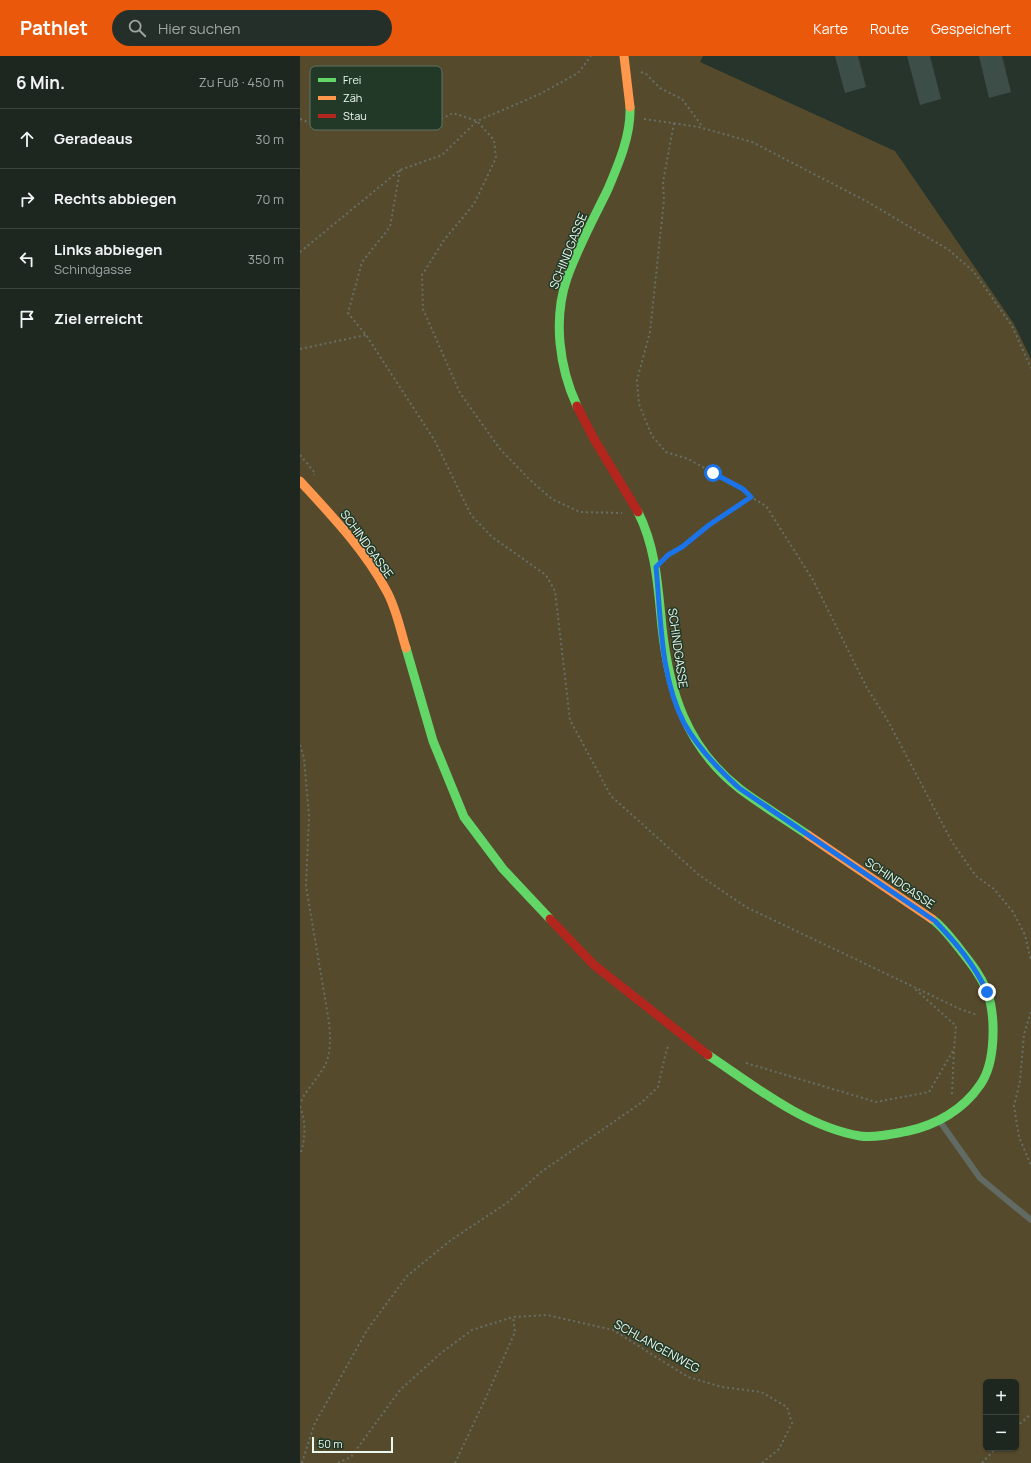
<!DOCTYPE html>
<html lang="de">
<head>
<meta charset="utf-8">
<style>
	body { margin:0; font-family:Manrope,sans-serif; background:#252f29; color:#f1f3f6 }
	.controls { position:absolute; right:12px; bottom:12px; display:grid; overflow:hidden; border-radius:6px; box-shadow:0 1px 3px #0004 }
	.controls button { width:36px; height:36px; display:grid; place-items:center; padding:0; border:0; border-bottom:1px solid #3b443e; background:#1d2720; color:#f1f3f6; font:20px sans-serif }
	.scale { position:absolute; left:12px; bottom:10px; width:81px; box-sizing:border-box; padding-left:4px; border:2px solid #eaf8ed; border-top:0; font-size:11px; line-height:14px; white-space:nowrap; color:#eaf8ed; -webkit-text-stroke:3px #223928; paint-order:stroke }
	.stop { position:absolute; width:12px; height:12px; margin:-9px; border:3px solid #1a73e8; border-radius:50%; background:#fff }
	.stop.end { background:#1a73e8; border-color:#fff; box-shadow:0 1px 4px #0008 }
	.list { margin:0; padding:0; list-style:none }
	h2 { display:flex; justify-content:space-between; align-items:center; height:52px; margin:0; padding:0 16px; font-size:17px }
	h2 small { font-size:13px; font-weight:400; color:#a0a5a5 }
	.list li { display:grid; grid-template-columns:26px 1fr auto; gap:12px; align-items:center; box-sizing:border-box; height:60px; padding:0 16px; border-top:1px solid #3b443e }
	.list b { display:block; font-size:15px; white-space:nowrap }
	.list p { margin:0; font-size:13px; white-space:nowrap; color:#a0a5a5 }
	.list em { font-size:13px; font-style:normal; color:#a0a5a5 }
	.icon { flex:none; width:22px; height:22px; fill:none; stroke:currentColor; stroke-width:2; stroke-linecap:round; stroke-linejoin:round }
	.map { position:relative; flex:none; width:731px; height:1407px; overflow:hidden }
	header { display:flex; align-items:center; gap:24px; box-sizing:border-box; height:56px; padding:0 20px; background:#ea580c; color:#fff }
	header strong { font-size:19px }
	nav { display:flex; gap:22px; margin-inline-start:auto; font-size:14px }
	.search { width:280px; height:36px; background:#252f29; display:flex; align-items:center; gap:10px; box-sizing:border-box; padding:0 14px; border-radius:22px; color:#a0a5a5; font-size:15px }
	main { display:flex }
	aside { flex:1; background:#1d2720 }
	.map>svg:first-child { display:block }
	.green { fill:#564a2c; fill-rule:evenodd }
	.building { fill:#3d4e49 }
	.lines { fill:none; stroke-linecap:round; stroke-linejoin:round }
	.path { stroke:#666f68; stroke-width:2; stroke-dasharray:2 3; stroke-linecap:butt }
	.lane { stroke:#616b64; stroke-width:6 }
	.fast { stroke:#63d668; stroke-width:9 }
	.slow { stroke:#ff974d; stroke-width:9 }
	.jam { stroke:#b3261e; stroke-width:9 }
	.route { stroke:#1a73e8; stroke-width:5 }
	.labels { text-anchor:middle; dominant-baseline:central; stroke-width:3; stroke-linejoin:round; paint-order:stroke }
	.street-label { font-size:12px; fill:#eaf8ed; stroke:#223928 }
	.key { fill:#223928; stroke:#5e7263; stroke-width:1 }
	.key-label { font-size:11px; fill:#eaf8ed }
</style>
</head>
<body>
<header>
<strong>Pathlet</strong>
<div class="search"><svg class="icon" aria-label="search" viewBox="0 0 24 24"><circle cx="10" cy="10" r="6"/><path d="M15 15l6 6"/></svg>Hier suchen</div>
<nav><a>Karte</a><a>Route</a><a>Gespeichert</a></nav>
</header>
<main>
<aside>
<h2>6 Min.<small>Zu Fuß · 450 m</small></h2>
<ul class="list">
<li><svg class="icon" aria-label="ahead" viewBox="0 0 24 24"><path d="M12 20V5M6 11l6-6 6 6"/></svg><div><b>Geradeaus</b></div><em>30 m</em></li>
<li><svg class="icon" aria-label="right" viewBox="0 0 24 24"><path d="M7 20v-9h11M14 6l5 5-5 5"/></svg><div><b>Rechts abbiegen</b></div><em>70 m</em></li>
<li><svg class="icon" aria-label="left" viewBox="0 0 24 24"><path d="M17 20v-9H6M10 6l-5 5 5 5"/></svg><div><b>Links abbiegen</b><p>Schindgasse</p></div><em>350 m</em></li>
<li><svg class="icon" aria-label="arrive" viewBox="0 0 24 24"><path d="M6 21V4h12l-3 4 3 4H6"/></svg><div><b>Ziel erreicht</b></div></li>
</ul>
</aside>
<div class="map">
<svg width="731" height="1407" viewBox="0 0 731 1407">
	<rect width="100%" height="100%" fill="#27342b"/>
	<!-- green -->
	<path class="green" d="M0,0h403l-3,6 195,89 119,173 17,35v1104h-731zM686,1326h30v66h-30z"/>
	<!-- building -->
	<path class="building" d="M535,0h23l8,31 -21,6z
		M607,0h23l11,43 -21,6z
		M679,0h23l9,36 -22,6z"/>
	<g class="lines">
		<!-- path -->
		<path class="path" d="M341,16l5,2 14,14 22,11 20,27
			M0,63l18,7 71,-8 40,7 24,-12 24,8 17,19 2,18 -22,46 -30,36 -22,35 1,34 37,84 40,56 30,31 22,19 28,13 42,1
			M344,63l55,8 53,15 114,59 83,49 25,22 38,54 19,42
			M374,67l-11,59 1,18 -14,132 -13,48 2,24 13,32 14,16 22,7 55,30 8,8
			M100,114l-10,57 -28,35 -14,51 18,22 69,106 36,74 21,22 54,38 9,16 15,129 41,76 88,79 47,32 214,102 17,6
			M0,196l100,-82 42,-15 35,-34 63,-27 38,-21 13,-17
			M0,293l66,-14
			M0,399l15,18 -1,2
			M368,499l14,-8 27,-22 42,-28 15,9 47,74 54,108 21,33 64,121 24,34 18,13 19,23 12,23 6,26
			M0,689l4,13 5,58 -3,70 23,136c1,12 2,23 -1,35 -3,15 -22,31 -28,47
			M731,956l-7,22 -4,47 -6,25 5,31 12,28
			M446,1007l130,39 53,-10 25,-43 2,-23 -42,-38
			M652,1038l2,-44
			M0,1050c6,18 6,31 0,49
			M716,1371l15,-13
			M2,1407l12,-38 53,-95 40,-54 44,-36 56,-37 34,-31 100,-69 17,-16 8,-35 3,-8
			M38,1407l13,-6 49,-67 41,-37 31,-23 41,-13 34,-2 66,15 75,47 34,10 39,5 26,15 5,16 -13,26 -17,14
			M155,1407l33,-70 27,-61 -2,-15
			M682,1407l14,-15"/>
		<!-- lane -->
		<path class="lane" d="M641,1067l39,55 51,42"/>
		<!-- fast -->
		<path class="fast" d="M277,350c-18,-39 -24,-87 -10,-128 11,-31 27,-60 41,-89 11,-26 23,-54 22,-82
			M338,456c18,36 20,75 24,115 7,64 24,120 78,162 21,16 45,30 68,46
			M106,592l27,93 31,76 39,52 47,50
			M408,999c45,30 97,72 152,81 15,2 33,-2 48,-5 28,-6 55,-21 72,-46 16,-22 16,-69 7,-94 -7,-17 -17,-29 -28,-43 -7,-9 -17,-22 -27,-29"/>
		<!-- slow -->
		<path class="slow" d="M324,0l6,51
			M0,425c31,34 64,68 86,109 10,17 14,39 20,58
			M508,779l124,84"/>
		<!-- jam -->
		<path class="jam" d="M277,350l17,33 44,73
			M250,863l44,46 114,90"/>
	</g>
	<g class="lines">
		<!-- route -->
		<path class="route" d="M413,417l30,16 8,8 -42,28 -27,22 -14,8 -12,12c5,51 4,109 28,156 14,25 34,46 55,65l196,133c21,22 39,43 52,71"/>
	</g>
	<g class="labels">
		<!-- street labels -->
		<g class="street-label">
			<text transform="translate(268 195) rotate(-68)">SCHINDGASSE</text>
			<text transform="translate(67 488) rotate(54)">SCHINDGASSE</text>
			<text transform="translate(378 592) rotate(82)">SCHINDGASSE</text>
			<text transform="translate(600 827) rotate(34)">SCHINDGASSE</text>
			<text transform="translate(357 1290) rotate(29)">SCHLANGENWEG</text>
		</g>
	</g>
	<!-- legend -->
	<rect x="10" y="10" width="132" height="64" rx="6" class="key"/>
	<rect x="18" y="22" width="18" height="4" fill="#63d668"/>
	<rect x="18" y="40" width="18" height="4" fill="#ff974d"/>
	<rect x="18" y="58" width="18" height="4" fill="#b3261e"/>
	<g class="key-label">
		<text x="43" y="28">Frei</text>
		<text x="43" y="46">Zäh</text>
		<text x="43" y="64">Stau</text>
	</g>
</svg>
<div class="controls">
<button>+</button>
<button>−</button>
</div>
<div class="scale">50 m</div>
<div class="stop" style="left:413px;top:417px"></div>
<div class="stop end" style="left:687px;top:936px"></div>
</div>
</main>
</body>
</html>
